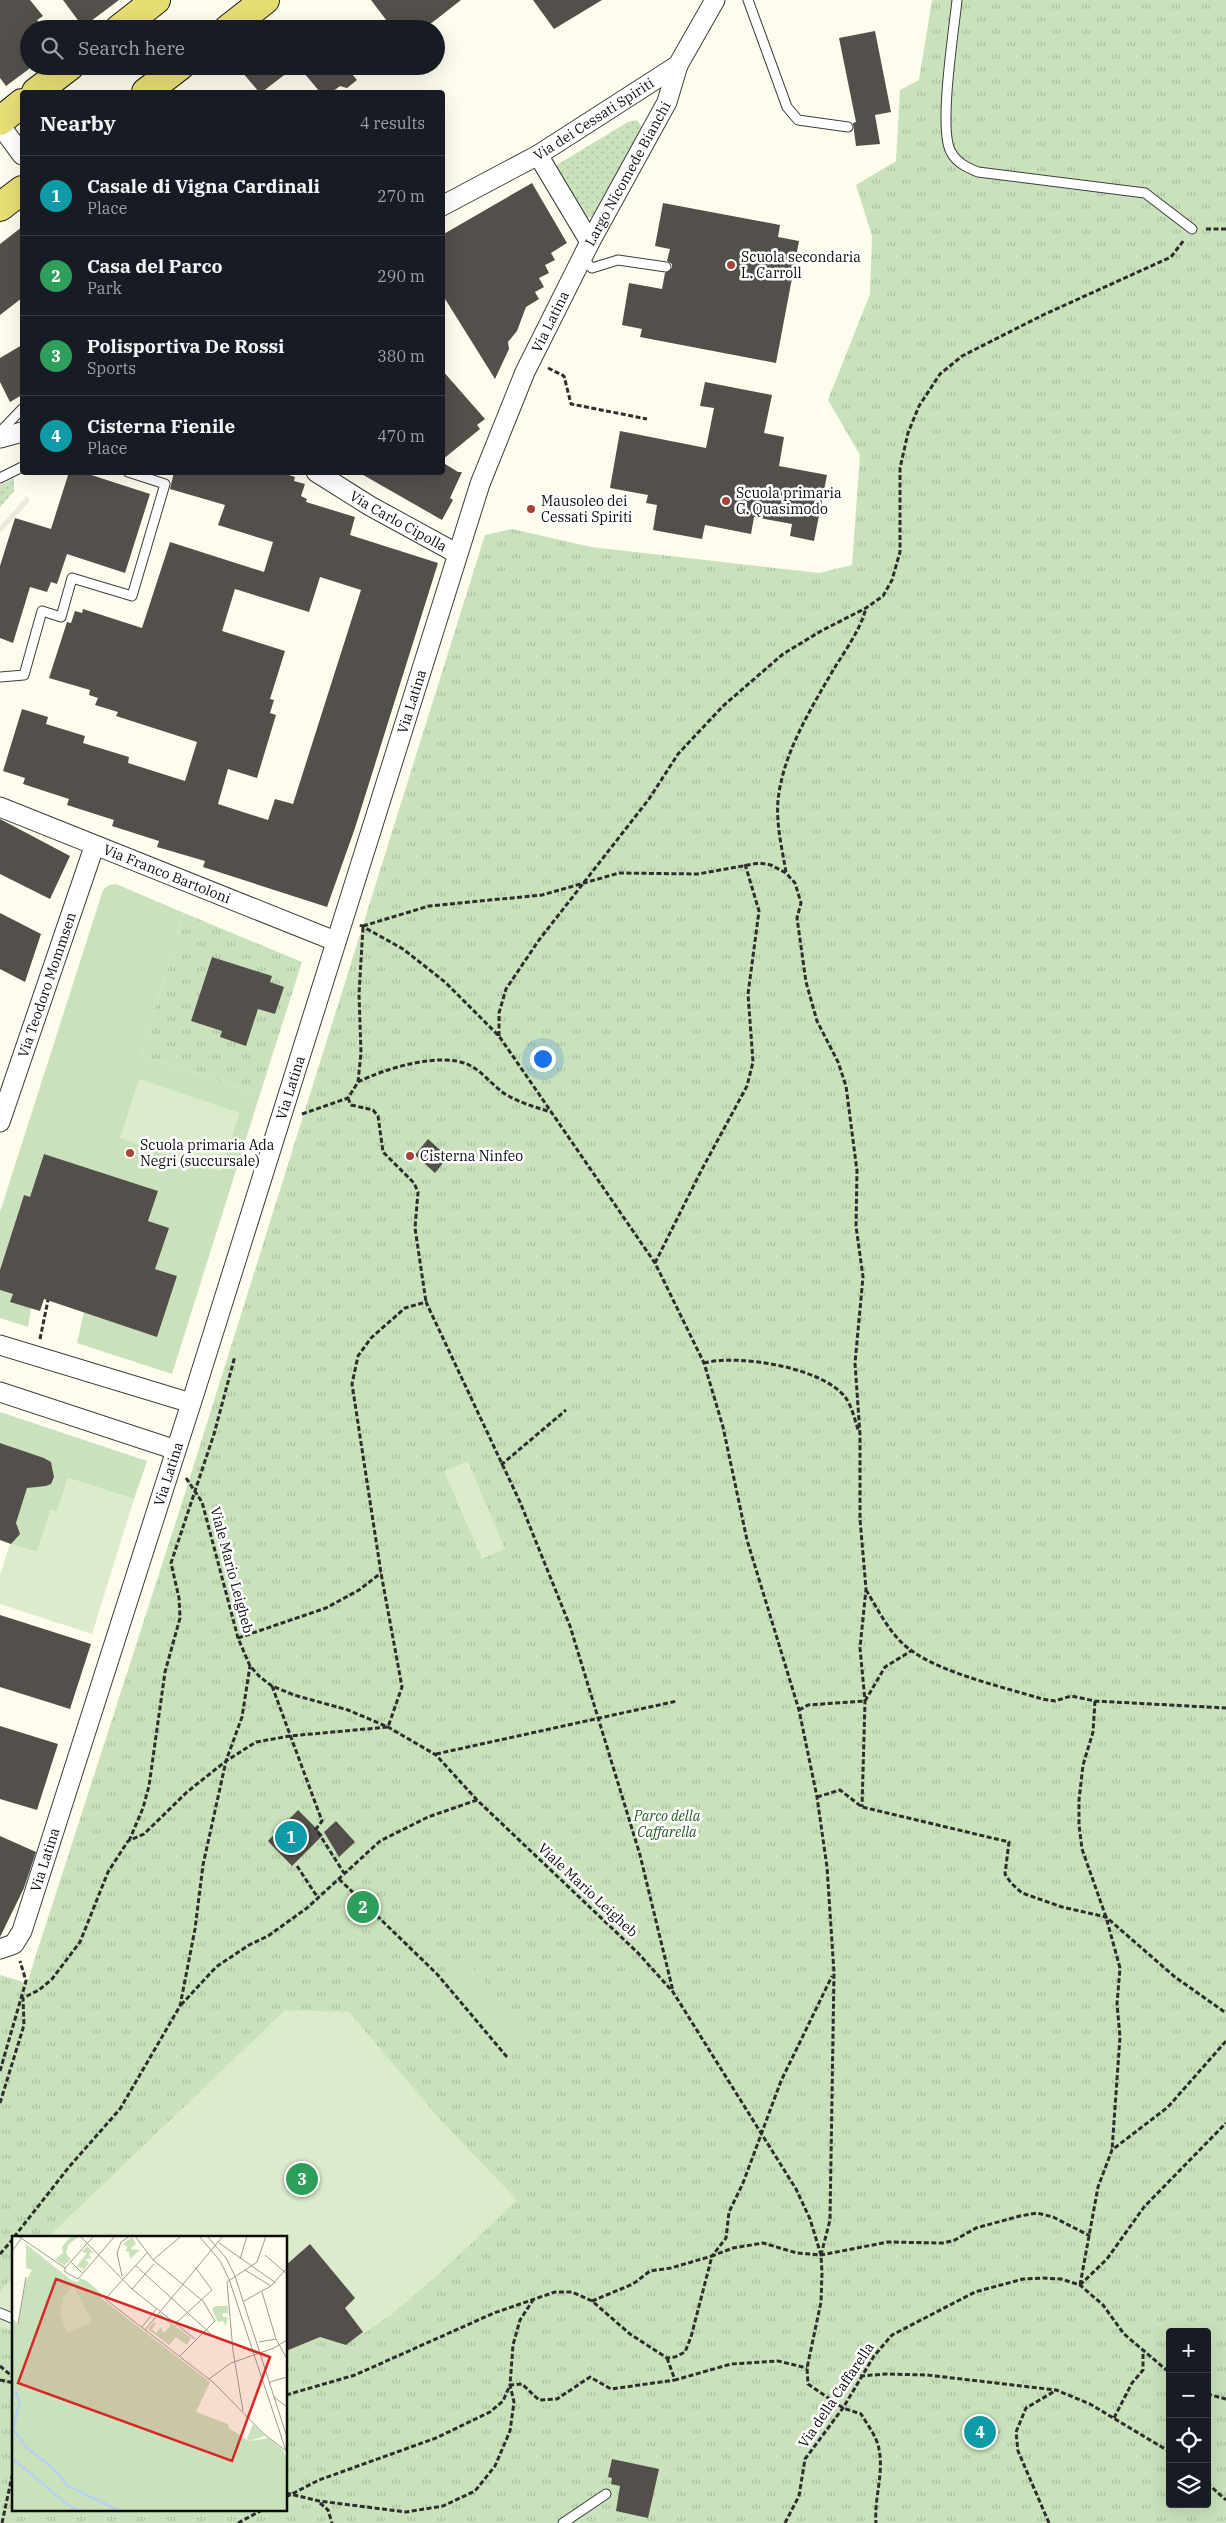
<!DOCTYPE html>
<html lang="en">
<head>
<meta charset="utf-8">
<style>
	body { margin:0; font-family:"IBM Plex Serif",serif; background:#20242c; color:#f1f3f6 }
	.controls { position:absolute; right:15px; bottom:15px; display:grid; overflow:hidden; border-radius:5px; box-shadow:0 5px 20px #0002 }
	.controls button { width:45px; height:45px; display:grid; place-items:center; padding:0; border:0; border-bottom:1px solid #363941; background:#171b24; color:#f1f3f6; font:25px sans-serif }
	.you { position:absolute; left:542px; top:1058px; width:18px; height:18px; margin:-12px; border:4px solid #fff; border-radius:50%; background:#1a73e8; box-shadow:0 0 0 8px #1a73e833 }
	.badge { display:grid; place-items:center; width:32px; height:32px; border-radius:50%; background:#d1a4a0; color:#fff; font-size:16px; font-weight:700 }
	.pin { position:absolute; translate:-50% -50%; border:2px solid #fff; box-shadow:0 1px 5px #0006 }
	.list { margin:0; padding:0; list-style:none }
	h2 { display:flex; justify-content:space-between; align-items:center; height:65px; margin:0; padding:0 20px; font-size:21px }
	h2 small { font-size:16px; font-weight:400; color:#9ea1a6 }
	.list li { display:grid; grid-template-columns:32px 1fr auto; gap:15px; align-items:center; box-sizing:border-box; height:80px; padding:0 20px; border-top:1px solid #363941 }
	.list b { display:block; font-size:19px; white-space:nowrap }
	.list p { margin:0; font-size:16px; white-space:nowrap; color:#9ea1a6 }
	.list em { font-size:16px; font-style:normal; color:#9ea1a6 }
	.icon { flex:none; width:28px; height:28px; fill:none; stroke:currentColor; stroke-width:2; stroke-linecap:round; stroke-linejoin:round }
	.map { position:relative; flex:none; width:1226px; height:2523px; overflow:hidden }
	.search { position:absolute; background:#171b24; box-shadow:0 5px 20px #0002; left:20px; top:20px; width:425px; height:55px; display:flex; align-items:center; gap:12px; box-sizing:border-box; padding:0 18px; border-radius:28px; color:#9ea1a6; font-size:19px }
	.panel { position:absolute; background:#171b24; box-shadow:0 5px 20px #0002; left:20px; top:90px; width:425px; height:385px; border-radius:5px }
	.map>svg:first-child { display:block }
	.grass { fill:url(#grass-dots) }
	.park { fill:url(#park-tufts); fill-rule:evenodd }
	.garden { fill:#c9e2bb }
	.pitch { fill:#dbebcc }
	.plaza { fill:#ebeadd }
	.building { fill:#534f4a; fill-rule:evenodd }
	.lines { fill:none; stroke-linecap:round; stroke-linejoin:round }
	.service-casing { stroke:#3f3f3f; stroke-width:11 }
	.minor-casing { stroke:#3f3f3f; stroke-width:21 }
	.primary-casing { stroke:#1d1d1d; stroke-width:30 }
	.path { stroke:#2e2e2e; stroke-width:3; stroke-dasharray:5 2.5; stroke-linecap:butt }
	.service { stroke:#fff; stroke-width:9 }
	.minor { stroke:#fff; stroke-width:19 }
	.primary { stroke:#e6de74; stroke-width:28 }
	.poi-dot { fill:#a94437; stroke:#fff; stroke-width:2 }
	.labels { text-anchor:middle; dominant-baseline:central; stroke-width:5; stroke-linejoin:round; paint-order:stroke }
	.street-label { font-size:14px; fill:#0c0c0c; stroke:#fff }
	.poi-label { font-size:14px; fill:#0c0c0c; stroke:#fff; text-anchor:start }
	.park-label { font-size:14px; font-style:italic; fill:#275b25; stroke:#fff }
	.inset-river { fill:none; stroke:#b8d1ed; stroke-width:2.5 }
	.inset-road { fill:none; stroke:#9d9c93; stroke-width:1 }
	.view { fill:#d62828; fill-opacity:0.15; stroke:#d62828; stroke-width:2.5 }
	.inset-edge { fill:none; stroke:#0c0c0c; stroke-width:2.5 }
</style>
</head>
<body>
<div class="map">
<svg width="1226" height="2523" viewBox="0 0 1226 2523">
	<defs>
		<pattern id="grass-dots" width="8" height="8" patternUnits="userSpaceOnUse" patternTransform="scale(1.25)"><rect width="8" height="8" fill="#c9e2bb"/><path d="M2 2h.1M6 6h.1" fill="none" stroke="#abc1a0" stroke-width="1.8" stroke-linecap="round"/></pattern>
		<pattern id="park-tufts" width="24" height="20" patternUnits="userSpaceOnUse" patternTransform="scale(1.25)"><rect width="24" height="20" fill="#c9e2bb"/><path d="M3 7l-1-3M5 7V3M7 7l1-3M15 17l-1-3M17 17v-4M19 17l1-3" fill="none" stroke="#abc1a0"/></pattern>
	</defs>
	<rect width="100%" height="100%" fill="#fdfced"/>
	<!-- grass -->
	<path class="grass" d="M637,120l5,7 -2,7 -47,84 -7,-1 -31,-48v-3l73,-44z
		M14,478v13l-14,16v-22z"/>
	<!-- park -->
	<path class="park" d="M932,0h294v2523h-1226v-548l24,7 4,-2 159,-493 298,-952 27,-6 79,18 228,26 33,-8 8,-110 -32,-55 42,-106 2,-58 -16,-51 40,-24 4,-71 19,-10zM14,2237h272v272h-272zM1170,2332h37v172h-37z
		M184,913l118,49 -42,132 -119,-38zM212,957l59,19 -1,6 13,5 -8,27 -17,-5 -12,36 -26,-8 2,-6 -31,-10z"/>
	<!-- garden -->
	<path class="garden" d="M116,884l68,29 -43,143 119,38 -88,280 -95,-31 7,-31 73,24 20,-60 -82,-27 46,-5 17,-53 -114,-37 -14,43 -6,-2 -24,75v-58l103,-322 6,-5z
		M0,1290l13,4 -2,8 20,6 -3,19 -28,-9z
		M0,1412l147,49 -13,38 -66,-21 -11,34 -6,-2 -14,42 -27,-8 9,-12 -4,-6 13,-41 18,1 8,-9 -3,-15 -7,-4 -44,-15z
		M467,1961l66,77 -39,24 -65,-72z"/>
	<!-- pitch -->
	<path class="pitch" d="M139,1079l101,34 -20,59 -100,-34z
		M468,1461l37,88 -23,10 -38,-88z
		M68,1478l66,21 -42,135 -92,-30v-29l10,-31 27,8 14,-42 6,2z
		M285,2010l64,2 90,106 78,82 -79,75 -47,40 -45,30 -26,-8 -34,14v-114h-238z
		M14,2275v56l-14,-4v-35z"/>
	<!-- plaza -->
	<path class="plaza" d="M27,496l3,5 -30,32v-7z"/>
	<!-- building -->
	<path class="building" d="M0,0h30l13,16 -6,4 7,9h-15v40l-23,17 -6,-8z
		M63,0h56l-36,27z
		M371,0h90l-37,29h-31z
		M533,0h69l-48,29z
		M875,31l16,81 -16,3 5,29 -24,2 -3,-23 3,-1 -17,-84z
		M237,66h59l-34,26h-3z
		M298,66h47l12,14 -10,8 -7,-2 -8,6h-12z
		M532,183l35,60 -16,10 4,7 -10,5 4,8 -10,5 5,9 -9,5 4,7 -13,8 -9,24 -9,11 1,7 -14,30 -53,-85v-59z
		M663,203l117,22 -2,12 21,4 -23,122 -136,-26 2,-8 -20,-4 7,-42 33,6 3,-16 7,-5v-4l-5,-3 3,-12 -15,-3z
		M22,227v71l-22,17v-71z
		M22,345v50l-12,7 -10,-20v-24z
		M442,370l43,49 -8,6 3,4 -38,31z
		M705,382l67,13 -8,38 20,4 -5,29 48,9 -13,66 -24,-5 2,-12 -38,-7 -3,17 -46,-9 -3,14 -49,-9 4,-25 -11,-2 2,-8 -38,-7 10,-57 86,17 8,-40 -14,-2z
		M442,462l16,10h4l-12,26 3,2 -11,20 -84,-48h84z
		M69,472h13l68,22 -25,79 -58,-19 -10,30 -6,-2 -4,10 -17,-5 -17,56 -13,-5v-72l15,-48 36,11z
		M174,472h106l15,5 -1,4 11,3 -4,12 6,3 -1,3 49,15 -5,18 88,28 -83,265 -28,79 -124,-40 2,-6 -48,-14 2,-6 -47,-15 2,-6 -47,-15 2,-6 -46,-15 2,-6 -22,-7 19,-62 26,8 -2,7 39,12 -2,7 46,14 -1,6 57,18 12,-39 -81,-26 2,-4 -23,-7 3,-7 -9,-3 1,-5 -41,-12 18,-56 4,1 4,-12 7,2 1,-4 59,19 28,-86 94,30 9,-30 -55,-17 7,-20 -55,-16zM320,577l41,13 -68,214 -18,-5 -7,21 -50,-16 10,-35 29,9 19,-63 -6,-2 4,-13 -4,-1 15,-48 -63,-20 13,-42 74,23z
		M0,819l70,37 -20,43 -50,-25z
		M0,913l41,21 -16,48 -25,-13z
		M212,957l60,19 -2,6 14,5 -9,27 -17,-5 -12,37 -26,-9 2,-6 -31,-10z
		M428,1139l20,18 -13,16 -20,-18z
		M44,1154l114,37 -10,30 21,7 -14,41 22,7 -20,61 -113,-38 -4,12 -30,-9 3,-8 -13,-4v-20l24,-75 6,2z
		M0,1443l44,15 7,4 3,15 -3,7 -5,2 -19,2 -11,35 4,11 -9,10 -11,-4z
		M0,1615l91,29 -21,65 -70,-22z
		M0,1726l58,18 -21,66 -37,-11z
		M298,1810l25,25 -31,31 -24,-25z
		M336,1821l19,21 -16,15 -15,-25z
		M0,1836l36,16 -12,36 -24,49z
		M310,2244l45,54 -10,10 18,24 -17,13 -26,-8 -34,14v-86z
		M612,2459l47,10 -11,49 -32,-7 4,-25 -9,-2 1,-6 -4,-1z"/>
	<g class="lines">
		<!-- service casing -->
		<g class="service-casing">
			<path id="service" d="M748,0l39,107 11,13 50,7
				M957,0c-3,30 -19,130 -6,152 6,11 15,15 27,20l167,21 47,36
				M582,258l10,10 26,-8 48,7
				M0,432l22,-23
				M0,478l22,-11
				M0,677l24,-2 18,-64 19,6 11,-39 60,18 33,-112 -37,-12
				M0,2313l14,6
				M563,2523l43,-29"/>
		</g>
		<!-- minor casing -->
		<g class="minor-casing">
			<g id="minor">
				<path d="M0,125l22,30"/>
				<path d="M538,155l52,87"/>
				<path id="s1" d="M442,206l96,-51 140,-90 37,-65"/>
				<path d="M0,438l22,-6"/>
				<path id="s2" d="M316,472l54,34 86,47"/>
				<path id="s3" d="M0,807l335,134"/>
				<path id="s4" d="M0,1122l94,-275"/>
				<path d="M0,1345l191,58"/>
				<path d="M0,1392l176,58"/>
				<path id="s5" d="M0,1949l14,-5 8,-13 174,-543 284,-904 45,-112 65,-130 77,-140 11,-37"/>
			</g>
		</g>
		<!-- primary casing -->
		<g class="primary-casing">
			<path id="primary" d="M119,29l37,-29
				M228,29l37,-29
				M36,92l34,-26
				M146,92l34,-26
				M0,121l22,-18
				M0,207l22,-17"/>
		</g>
		<!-- path -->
		<path class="path" d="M1206,229h20
			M548,368l16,8 7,28 76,15
			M786,872c-4,-23 -10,-48 -8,-72 5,-46 31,-88 54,-128 12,-20 28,-41 34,-64
			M360,925l43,24 42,33 54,54 156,227 49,100 19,64 24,113 52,170 18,87 10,70 7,106 -4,247 -9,35
			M363,926l66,-20 113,-11 77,-22 79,1 61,-11 12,2 15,8 9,10 6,20 -4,15 9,64 11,39 21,41 8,24 11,85 -1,55 7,51 -8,86 5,72v84l6,70 -6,59 5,53 -3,106
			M499,1036v-23l7,-24 33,-49 110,-141 29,-45 45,-48 60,-52 38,-23 45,-23 17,-12 9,-16 8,-28v-84l8,-35 11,-27 21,-32 22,-18 81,-41 128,-58 13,-17
			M358,1082c26,-13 83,-31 111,-17 13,6 24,21 36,29 15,9 30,13 46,18
			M348,1098l3,7 22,5 5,6 5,36 31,31 4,9 -3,36 11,74
			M302,1114l46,-16 10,-16 3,-29 -2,-59 4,-67
			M655,1263l46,-92 46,-85 6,-24 -5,-68 11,-83 -14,-47
			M40,1339l8,-39
			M704,1363c33,-9 118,4 141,34 7,8 10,25 14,35
			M501,1465l65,-55
			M186,1478l16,24 36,136 12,28 10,11 12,9 22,9 54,15 40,17 48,28 41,45 161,153 35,39 123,197 14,30 11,36 1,18 -1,29 -14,66 1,16 35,24 18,6c6,10 16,23 18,35 5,25 -5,49 -3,74
			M866,1590c13,21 25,47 46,61 32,23 92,36 130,48l13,2 16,-5 24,5 131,7
			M238,1638l88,-30 33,-18 22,-17
			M272,1686l50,135 -6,8 28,44
			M1095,1701l-2,31 -10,33 -4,35v25l3,24 24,68 14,51 -3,36 3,33 -8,113
			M799,1710l9,-5 57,-4 20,-34 26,-16
			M436,1754l241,-53
			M817,1797l23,-7 22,17 147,35 -4,32 6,9 11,10 40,14 44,10 69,60 51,36
			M129,1841l14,-33 6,-22 16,-114 15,-54 -1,-20 -8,-35 43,-129 21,-78
			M297,1866l21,32
			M339,1879l98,95 70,83
			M181,2005l35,-38 33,-22 19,-9 39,-28 73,-67 48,-24 49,-17
			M0,2071l26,-90 -6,-20
			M0,2103l24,-78 -1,-27 16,-8 13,-11 28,-37 28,-70 20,-31 16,-7 43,-42 39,-31 30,-19 34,-6 98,-9 14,-40 -21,-114 -29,-189 6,-28 13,-18 34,-30 21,-6 94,200 50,124 70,229 33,136
			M14,2237l55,-70 51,-58 60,-103 15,-77 8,-64 23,-104 16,-44 8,-51
			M0,2254l14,-16
			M1080,2285l18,-98 14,-37 56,-43 58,-66
			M1080,2285l27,-26 37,-52 82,-84
			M592,2301l41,-17 17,-13 21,-3 41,-12 14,-18 3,-26 14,-29 38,-102 51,-105
			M667,2358l8,22 56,-16 47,-3 29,7
			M0,2366l14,12
			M860,2376l27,-2 40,1 129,15 34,14 80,48
			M0,2380l14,3
			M1207,2394l19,5
			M286,2395l69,-20 139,-62 61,-21h17l20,9 38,33 37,24 8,-1 10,-5 6,-15 21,-81 21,-8 30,-5 34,10 24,2 67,-13 55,1 12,-3 21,-12 44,-12 17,-3 16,4 37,19
			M1114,2418l18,-35 11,-13v-17
			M1207,2483l19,17
			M286,2493l33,8 87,11 37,-6 32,-15 20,-25 15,-35 4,-29 -4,-17 3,-40 7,-25 15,-23
			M286,2497l33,-17 117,-42 54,-26 13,-11 7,-16 12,-1 17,16 18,-1 33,-22 21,12 64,-9
			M320,2503l8,7 4,13
			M2,2523l12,-56
			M238,2523l26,-14
			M785,2523l14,-27 6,-37 38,-51 31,-52 18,-21 83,-43 48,-13 20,-1 18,1 19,6 23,20 21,29 46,39
			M1049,2523l-31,-72 -2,-19 10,-24 29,-17"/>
		<!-- service -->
		<use href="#service" class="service"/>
		<!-- minor -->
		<use href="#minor" class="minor"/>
		<!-- primary -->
		<use href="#primary" class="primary"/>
	</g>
	<!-- markers -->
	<g class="poi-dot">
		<circle cx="731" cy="265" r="5"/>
		<circle cx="726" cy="501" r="5"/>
		<circle cx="531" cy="509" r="5"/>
		<circle cx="130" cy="1153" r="5"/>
		<circle cx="410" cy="1156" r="5"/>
	</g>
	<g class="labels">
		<!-- street labels -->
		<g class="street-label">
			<text stroke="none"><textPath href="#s1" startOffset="175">Via dei Cessati Spiriti</textPath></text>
			<text stroke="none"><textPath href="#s5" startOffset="1892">Largo Nicomede Bianchi</textPath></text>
			<text stroke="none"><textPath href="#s5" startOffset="1725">Via Latina</textPath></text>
			<text stroke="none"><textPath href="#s2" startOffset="96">Via Carlo Cipolla</textPath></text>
			<text stroke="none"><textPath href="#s5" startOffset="1320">Via Latina</textPath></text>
			<text stroke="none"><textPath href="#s3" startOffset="180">Via Franco Bartoloni</textPath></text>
			<text stroke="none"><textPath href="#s4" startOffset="145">Via Teodoro Mommsen</textPath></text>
			<text stroke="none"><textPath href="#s5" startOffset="915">Via Latina</textPath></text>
			<text stroke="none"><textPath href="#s5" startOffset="510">Via Latina</textPath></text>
			<text transform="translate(232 1570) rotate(75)">Viale Mario Leigheb</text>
			<text stroke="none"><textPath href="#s5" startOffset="105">Via Latina</textPath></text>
			<text transform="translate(588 1890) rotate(43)">Viale Mario Leigheb</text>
			<text transform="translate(836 2395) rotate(-56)">Via della Caffarella</text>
		</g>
		<!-- poi labels -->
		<g class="poi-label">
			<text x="741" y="257">Scuola secondaria<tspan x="741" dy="16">L. Carroll</tspan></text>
			<text x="736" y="493">Scuola primaria<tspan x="736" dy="16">G. Quasimodo</tspan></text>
			<text x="541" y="501">Mausoleo dei<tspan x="541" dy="16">Cessati Spiriti</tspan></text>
			<text x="140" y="1145">Scuola primaria Ada<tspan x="140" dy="16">Negri (succursale)</tspan></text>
			<text x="420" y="1156">Cisterna Ninfeo</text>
		</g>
		<!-- park labels -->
		<g class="park-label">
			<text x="667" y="1816">Parco della<tspan x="667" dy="16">Caffarella</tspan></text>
		</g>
	</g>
	<!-- overview -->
	<g transform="translate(12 2236)">
		<rect width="275" height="275" fill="#fdfced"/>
		<path d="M203,70h13v7h-6l1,4h5l-2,9 -3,-5 -5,1 -6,-13zM241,188l12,12 -16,5 -2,-2z" fill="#c9e2bb"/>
		<path d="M59,0l7,1 -10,8 -2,9 5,5 -7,7 -9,-7 8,-6 -1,-6zM120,1l4,7 -6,5 10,1 -10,9 -1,-7 -4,-1 3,-4 -5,-3zM14,8l45,36 7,2 2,-4 7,3 16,14 -2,3 109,84 -14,30 32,12 1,4 20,13 19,-3 15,12 4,9v52h-275v-193l6,6 8,-43 6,-11 -6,-2z" fill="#c9e2bb"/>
		<path d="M75,10l8,8 -4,-2 -2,3 3,3 -7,1 4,4 -7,9 1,-4 -7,-1 11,-14 -5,-1zM148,78l31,24 -4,7 -11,-8 -7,8 -21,-16 6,-7 2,2 -4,5 4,4 5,-6 3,6 7,-8 -10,-8 -4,1z" fill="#c9e2bb"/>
		<path d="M61,49l18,34 -3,6 -21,8 -7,-19 3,-17z" fill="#dbebcc"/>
		<path class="inset-river" d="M3,155l5,11 -7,27 13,18 27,21 15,18 52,25M0,222l56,47 12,6"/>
		<path class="inset-road" d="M6,0l47,32M68,0l52,53 63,50M123,0l18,24 50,41 12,20 -35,35M187,0l21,25 9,18 58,175M195,0l19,22 9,18 52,161M207,7l57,40M0,15l11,-15M135,17l-42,46 109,84 51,52 20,15M253,19l22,19M228,23l7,-23M141,24l27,-23M59,26l11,11M123,29l76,69M53,32v4l13,7 37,-43M53,32l29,-32M233,34l26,16M110,40l-5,-23 4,-11 9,-6M120,53l22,-25M250,56l14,47 11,20M232,65l27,-15 16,-18M164,87l36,-33 -17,-23M6,88l8,-47M130,91l15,-19M133,94l78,-94M247,106l17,-3M197,143l22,-16 43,-15 13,-8M258,146l17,-5M262,161l13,10M231,175l-10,-60 -6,-69 30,-20 9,-26"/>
		<path class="view" d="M44,43l214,78 -38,104 -214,-78z"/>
		<rect width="275" height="275" class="inset-edge"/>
	</g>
</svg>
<div class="controls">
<button>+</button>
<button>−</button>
<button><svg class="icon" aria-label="locate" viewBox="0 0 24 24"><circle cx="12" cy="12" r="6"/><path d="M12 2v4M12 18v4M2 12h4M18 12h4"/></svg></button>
<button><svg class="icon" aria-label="layers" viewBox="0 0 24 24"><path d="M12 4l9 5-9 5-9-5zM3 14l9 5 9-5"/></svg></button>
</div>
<div class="you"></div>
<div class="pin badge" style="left:291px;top:1837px;background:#0f9aa8">1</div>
<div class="pin badge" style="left:363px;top:1907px;background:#2e9e5b">2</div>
<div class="pin badge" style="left:302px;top:2179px;background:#2e9e5b">3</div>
<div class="pin badge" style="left:980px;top:2432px;background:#0f9aa8">4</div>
<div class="search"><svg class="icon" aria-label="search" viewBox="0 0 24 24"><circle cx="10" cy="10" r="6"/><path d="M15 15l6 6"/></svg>Search here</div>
<section class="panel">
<h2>Nearby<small>4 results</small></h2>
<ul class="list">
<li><span class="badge" style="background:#0f9aa8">1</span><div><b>Casale di Vigna Cardinali</b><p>Place</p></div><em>270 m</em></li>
<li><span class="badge" style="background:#2e9e5b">2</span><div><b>Casa del Parco</b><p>Park</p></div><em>290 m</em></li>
<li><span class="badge" style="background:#2e9e5b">3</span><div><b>Polisportiva De Rossi</b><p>Sports</p></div><em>380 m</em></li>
<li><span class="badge" style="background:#0f9aa8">4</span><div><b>Cisterna Fienile</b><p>Place</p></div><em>470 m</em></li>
</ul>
</section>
</div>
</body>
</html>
